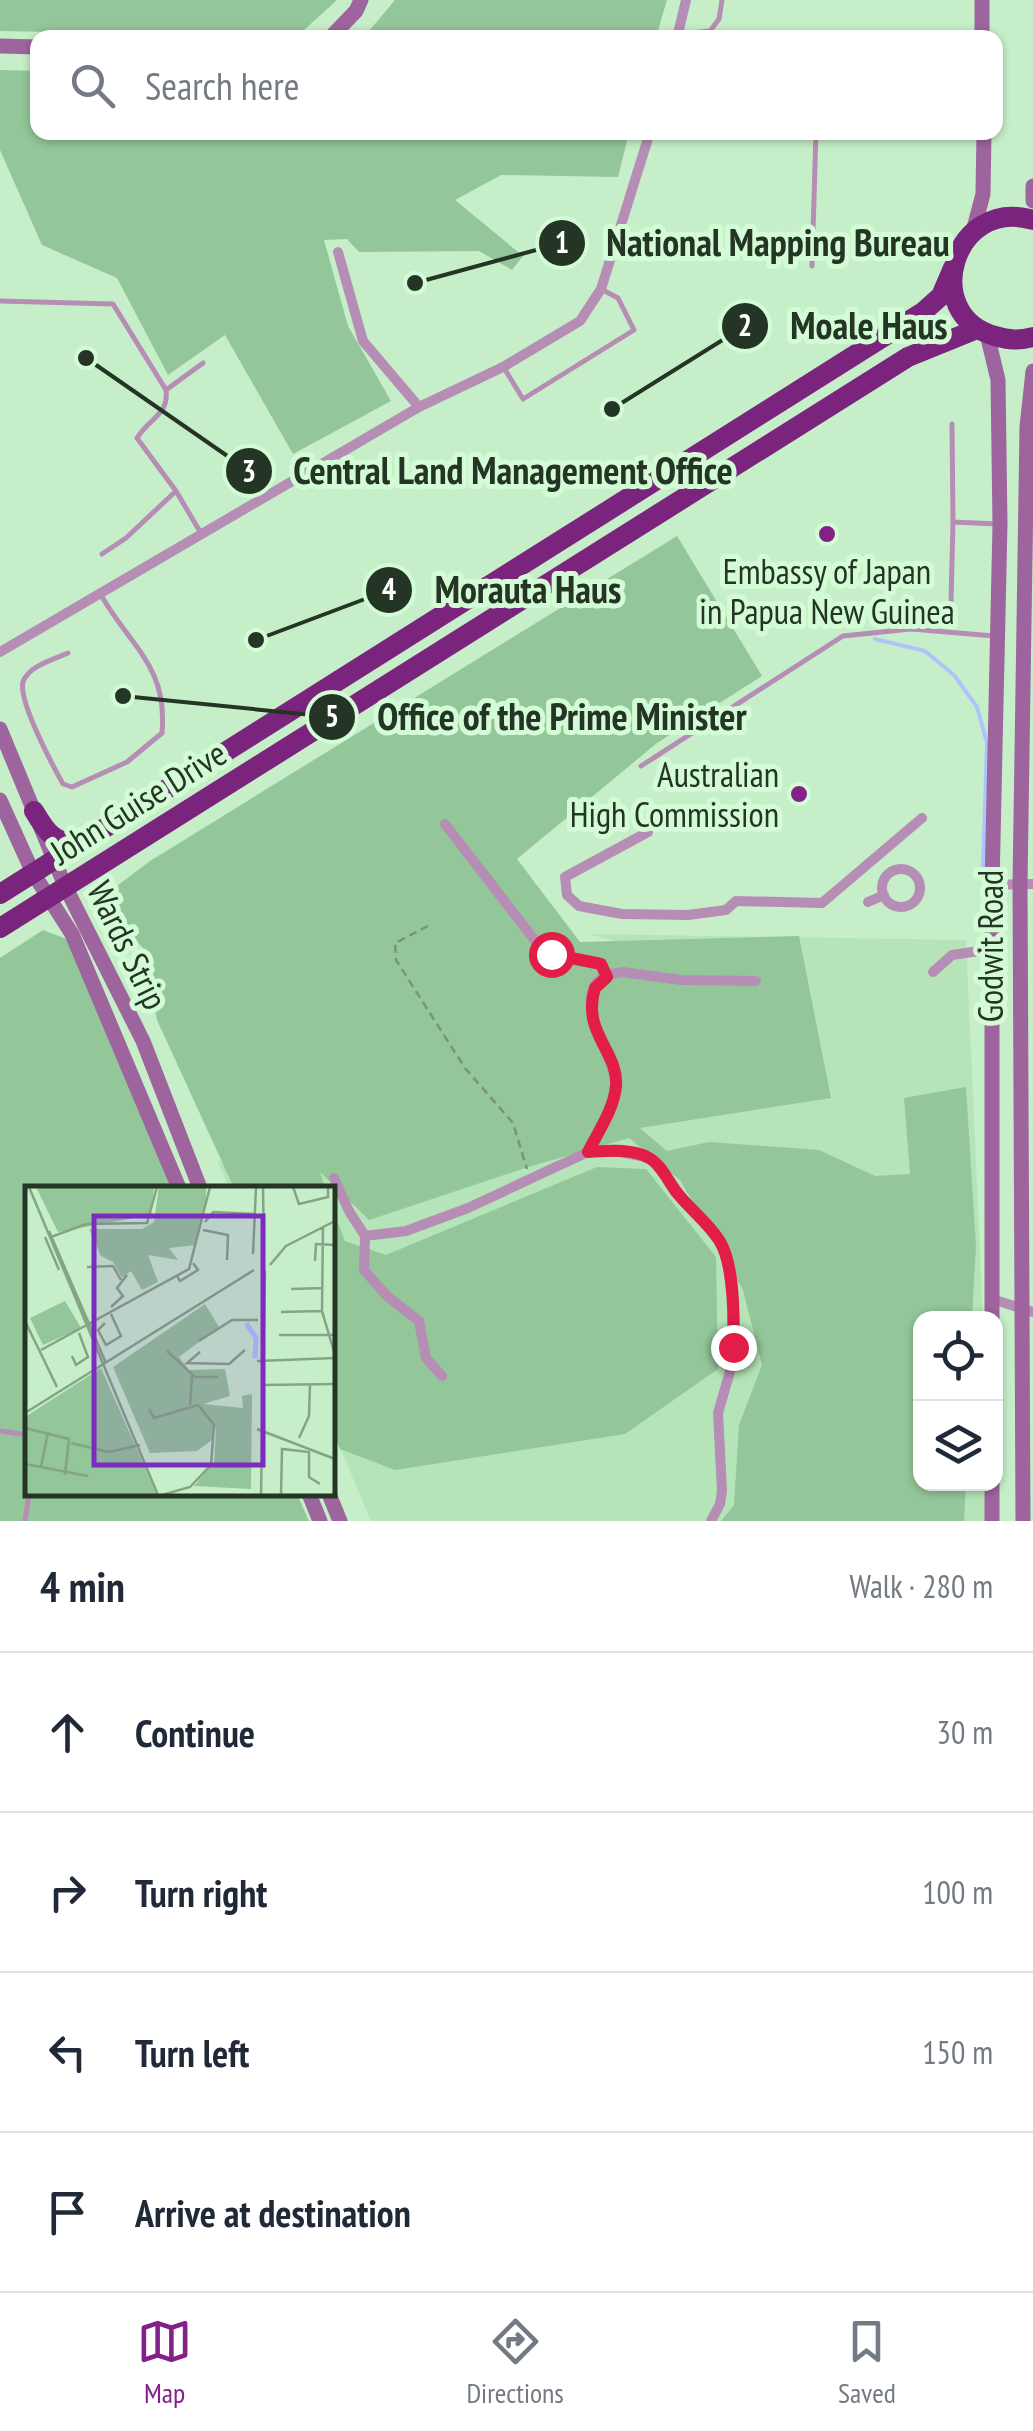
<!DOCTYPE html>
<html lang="en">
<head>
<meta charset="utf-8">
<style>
	body { margin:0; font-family:"PT Sans Narrow",sans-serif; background:#f6f6f7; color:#1f2937 }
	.controls { position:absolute; right:30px; bottom:30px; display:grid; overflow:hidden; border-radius:20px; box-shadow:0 2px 8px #0004 }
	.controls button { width:90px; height:90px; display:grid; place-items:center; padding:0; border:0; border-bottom:2px solid #e0e1e3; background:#fff; color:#1f2937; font:50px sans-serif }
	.stop { position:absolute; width:30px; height:30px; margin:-22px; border:8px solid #e11d48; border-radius:50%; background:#fff }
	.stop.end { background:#e11d48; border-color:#fff; box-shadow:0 2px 10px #0008 }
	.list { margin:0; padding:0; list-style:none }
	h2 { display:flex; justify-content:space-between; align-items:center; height:130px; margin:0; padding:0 40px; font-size:42px }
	h2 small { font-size:32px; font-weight:400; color:#747a83 }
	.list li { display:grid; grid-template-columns:65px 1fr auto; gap:30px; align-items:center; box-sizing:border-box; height:160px; padding:0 40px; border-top:2px solid #e0e1e3 }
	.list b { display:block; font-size:38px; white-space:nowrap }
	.list em { font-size:32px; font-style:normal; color:#747a83 }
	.icon { flex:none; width:55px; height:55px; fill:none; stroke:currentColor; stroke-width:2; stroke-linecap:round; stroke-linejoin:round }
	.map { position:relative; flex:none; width:1033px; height:1521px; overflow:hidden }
	.search { position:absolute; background:#fff; box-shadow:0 2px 8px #0004; left:30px; right:30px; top:30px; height:110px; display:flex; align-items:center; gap:25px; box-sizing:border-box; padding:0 35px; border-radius:20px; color:#747a83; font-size:38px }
	.sheet { height:770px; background:#fff }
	nav { display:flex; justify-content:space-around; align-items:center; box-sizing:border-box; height:140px; border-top:2px solid #e0e1e3; background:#fff; font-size:28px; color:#747a83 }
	nav a { display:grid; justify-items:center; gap:5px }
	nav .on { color:#852088 }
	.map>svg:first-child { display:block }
	.built { fill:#b6e4b9 }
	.green { fill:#93c698 }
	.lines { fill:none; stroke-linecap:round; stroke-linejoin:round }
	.stream { stroke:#aec5fb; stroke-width:4 }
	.path { stroke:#78957a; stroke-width:2.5; stroke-dasharray:8 5; stroke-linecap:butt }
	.lane { stroke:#b68eb5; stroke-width:5 }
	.street { stroke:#b68eb5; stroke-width:10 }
	.secondary { stroke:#9e649e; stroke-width:15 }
	.highway { stroke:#7b247d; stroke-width:20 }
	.route { stroke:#e11d48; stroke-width:12 }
	.poi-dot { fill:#852088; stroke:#d3fcd6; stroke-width:4 }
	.labels { text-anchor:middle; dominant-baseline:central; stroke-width:10; stroke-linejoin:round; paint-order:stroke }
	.poi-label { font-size:35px; fill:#243425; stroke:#d3fcd6 }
	.street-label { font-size:35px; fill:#243425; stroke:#d3fcd6 }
	.inset-river { fill:none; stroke:#aec5fb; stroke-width:5 }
	.inset-road { fill:none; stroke:#85a487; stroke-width:2.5 }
	.view { fill:#7b2cbf; fill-opacity:0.15; stroke:#7b2cbf; stroke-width:5 }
	.inset-edge { fill:none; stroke:#243425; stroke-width:5 }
	.leader { fill:none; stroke:#243425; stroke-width:4 }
	.callout-dot { fill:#243425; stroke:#d3fcd6; stroke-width:4 }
	.mark-label { font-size:30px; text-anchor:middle; font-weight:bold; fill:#fff }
	.callout-label { font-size:38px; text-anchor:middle; font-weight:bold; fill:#243425; stroke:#d3fcd6; stroke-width:10; stroke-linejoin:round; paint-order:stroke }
</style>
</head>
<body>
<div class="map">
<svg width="1033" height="1521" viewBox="0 0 1033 1521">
	<rect width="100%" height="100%" fill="#c6efc9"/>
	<!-- built -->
	<path class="built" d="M589,934l377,6 17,378h-63v166h67l-1,37h-615l-38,-90 -1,-243h-103l-11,-26 143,-56 253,-165z"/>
	<!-- green -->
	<path class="green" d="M0,0h337l-33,30 -63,6 -241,-5z
		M395,0h272l-11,37h-292z
		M0,70l37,1 1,61 591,1 -11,44 -117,-2 -46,25 68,56 -11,14 -33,-19 -120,1 -12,-13 -23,1 24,86 43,75 -98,53 -68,-119 -57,40 -51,-97 -75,-33 -42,-95z
		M677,536l85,140 -105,67 -140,116 63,83 219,-6 32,162 -191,30 27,23 42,-9 110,8 56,26 35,-2 -6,-76 62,-11 10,159 -4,72h-52v166h46l-2,37h-243l13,-16 5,-80 23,-60 -19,-75 -63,-110 -51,-42 -101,29 -159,53 -49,-48 5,16h-91l-77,-168 -14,-72 -27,-29 1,-33 33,-25z
		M43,930l26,10 102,248h-143v306h269l12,27h-309v-563z
		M597,1167l49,2 70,88 2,112 -93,65 -230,36 -55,-21 -8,-19v-222l13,33 41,14z"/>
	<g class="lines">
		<!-- stream -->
		<path class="stream" d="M875,639l50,12 29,24 23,32 10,36 -4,123"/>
		<!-- path -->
		<path class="path" d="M428,926l-33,17 1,17 69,108 48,55 14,46"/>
		<!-- lane -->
		<path class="lane" d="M681,34l29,-3 9,-12 3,-19
			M812,266l4,-134
			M0,301l113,3 53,86
			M504,368l19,31 111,-69 -16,-32 -17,-9
			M952,424l1,98 44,2
			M176,491l26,44
			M102,554l24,-16 50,-47 -39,-53c13,-21 32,-23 29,-48l37,-27
			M951,601l2,-79
			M68,653c-13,6 -40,13 -45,29 -5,19 30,84 40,102l9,3 55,-25 35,-29c6,-67 -31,-85 -61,-138
			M641,766l202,-130 68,-7 83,7
			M0,1431l28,4
			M25,1521l4,-27"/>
		<!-- street -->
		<path class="street" d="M677,38l9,-38
			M338,252l25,89 56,66
			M0,652l419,-245 84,-40 77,-46 21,-32 49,-157
			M445,824l98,127 58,13 6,13
			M648,832l-83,45 2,18 12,11 43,8 66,1 38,-5 10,-9 86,2 100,-85
			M882 888a19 19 0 1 1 38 0a19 19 0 1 1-38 0Z
			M992,885l41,-1
			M868,902l16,-7
			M933,972l19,-17 41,-6
			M588,1152c10,-21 26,-43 28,-66 2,-28 -62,-106 6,-114l59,8 75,1
			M334,1178l15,33 16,25 41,-5 62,-23 120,-56h32l31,6 37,47 22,22 13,18 4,16 8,56 -4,51 -13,45 4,78 -2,13 -9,17
			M365,1236l-1,34 23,26 32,25 7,37 16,18
			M992,1299l41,13"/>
		<!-- secondary -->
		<path class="secondary" d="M982,0v38
			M330,38l26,-27 5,-11
			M0,46l38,1
			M1033,186v15
			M973,232l10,-38 1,-62
			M987,334l11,46 2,144 -8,361v433
			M0,729l65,157 78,155 57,147
			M0,800l33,73 39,61 107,254
			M309,1494l11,27
			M329,1494l11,27
			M992,1521v-37
			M1023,1521l-3,-637 7,-457 6,-56"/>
		<!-- highway -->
		<path class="highway" d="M1033,220c-80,-24 -114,95 -38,116 14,4 24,5 38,1
			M34,811c13,22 19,31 46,35
			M0,894l923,-582 18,-16 12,-28
			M0,928l908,-571 69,-28"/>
	</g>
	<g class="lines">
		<!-- route -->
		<path class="route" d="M551,954l50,10 6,13 -12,11c-14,44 24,64 21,98 -2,23 -18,46 -28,66 18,-1 44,-4 61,6 12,6 20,25 29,36 13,16 30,29 41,46 16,25 15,78 14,107"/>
	</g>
	<!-- markers -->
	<g class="poi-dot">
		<circle cx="827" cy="534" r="10"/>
		<circle cx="799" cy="794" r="10"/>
	</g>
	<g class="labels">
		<!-- poi labels -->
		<g class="poi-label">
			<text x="827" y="571">Embassy of Japan<tspan x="827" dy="40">in Papua New Guinea</tspan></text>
			<text x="779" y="774" text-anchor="end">Australian<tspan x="779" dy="40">High Commission</tspan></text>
		</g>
		<!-- street labels -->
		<g class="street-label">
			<text transform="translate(138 802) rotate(-32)">John Guise Drive</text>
			<text transform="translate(128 945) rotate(64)">Wards Strip</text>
			<text transform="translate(990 946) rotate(-90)">Godwit Road</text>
		</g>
	</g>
	<!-- overview -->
	<g transform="translate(25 1186)">
		<rect width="310" height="310" fill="#c6efc9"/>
		<path d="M11,1h118l-3,28 -93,17zM134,1h47v16l-11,42 -26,3 9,12 -30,-5 10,27 -16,8 -11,-19 -9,7 -9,-16 -12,-6 -12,-27h53l12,-7zM40,115l16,27 -38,17 -13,-27zM180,118l14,23 -40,30 10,13 36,-1 5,27 -27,8 40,4 -1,-12 10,-2 -1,95 -57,-3 20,-24 2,-35 -4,13 -15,11 -47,2 -37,-86zM76,182l56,127h-132v-78z" fill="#93c698"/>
		<path class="inset-river" d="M221,137l10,15 -1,20"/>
		<path class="inset-road" d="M4,1l129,308M238,1l1,65M268,1l6,17 29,-7v-10M180,36l8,-10 42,2M298,40l-1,85 13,44M178,44l25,5 -1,25M24,45l57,132M20,51l14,33M26,51l35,-13 61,-1 10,-36M228,68l3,-67M290,75l1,-17 19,1M245,79l16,-19 49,-25M62,81l26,-1 8,14M152,90l3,5 18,-11 -5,-7M266,103l32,-1M86,121l12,-11 -6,-8 10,-13M256,126l41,-1M0,135l32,66M80,137l-7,7 8,15 15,-9 -10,-22M254,149h56M174,155l33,-21h26M16,164l148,-81 21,-82M142,165l27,25M175,166l-13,11 42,1 16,-14M47,170l4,9 12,-8 -9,-24M232,175l78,-3M238,199l72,-1M165,219l2,-28h26M124,223l5,9 44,-13 16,20 -3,40 -21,22 -28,8M0,227l229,-143M0,242l44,11 -4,36M232,243l78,30M274,252l10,-22 1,-32M46,257l38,9 31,-7M0,278l63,12M16,281l7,-35M236,309l4,-224M256,309l1,-46 27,3v25l11,7"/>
		<path class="view" d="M69,30h169v249h-169z"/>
		<rect width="310" height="310" class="inset-edge"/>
	</g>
	<!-- callouts -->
	<path class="leader" d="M415 283L562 243M612 409L745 326M86 358L249 471M256 640L389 590M123 696L332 717"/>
	<g class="callout-dot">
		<circle cx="415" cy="283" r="10"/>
		<circle cx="612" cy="409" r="10"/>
		<circle cx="86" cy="358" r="10"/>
		<circle cx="256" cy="640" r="10"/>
		<circle cx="123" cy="696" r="10"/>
		<circle cx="562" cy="243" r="25"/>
		<circle cx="745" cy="326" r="25"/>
		<circle cx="249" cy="471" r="25"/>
		<circle cx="389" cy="590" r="25"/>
		<circle cx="332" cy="717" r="25"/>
	</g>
	<g class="mark-label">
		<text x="562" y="253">1</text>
		<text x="745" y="336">2</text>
		<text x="249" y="482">3</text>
		<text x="389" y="600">4</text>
		<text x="332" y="727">5</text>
	</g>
	<g class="callout-label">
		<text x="778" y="256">National Mapping Bureau</text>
		<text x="869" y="339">Moale Haus</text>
		<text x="513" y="484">Central Land Management Office</text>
		<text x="528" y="603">Morauta Haus</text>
		<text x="562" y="730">Office of the Prime Minister</text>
	</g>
</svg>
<div class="controls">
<button><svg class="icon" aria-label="locate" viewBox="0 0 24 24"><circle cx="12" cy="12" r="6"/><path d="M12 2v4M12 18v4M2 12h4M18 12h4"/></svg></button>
<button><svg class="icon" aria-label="layers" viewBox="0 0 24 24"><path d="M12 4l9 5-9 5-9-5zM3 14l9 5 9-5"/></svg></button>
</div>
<div class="stop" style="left:551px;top:954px"></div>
<div class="stop end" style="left:733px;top:1347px"></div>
<div class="search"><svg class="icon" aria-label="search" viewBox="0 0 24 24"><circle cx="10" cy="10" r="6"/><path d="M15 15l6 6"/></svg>Search here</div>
</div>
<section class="sheet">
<h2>4 min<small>Walk · 280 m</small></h2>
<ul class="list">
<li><svg class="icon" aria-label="ahead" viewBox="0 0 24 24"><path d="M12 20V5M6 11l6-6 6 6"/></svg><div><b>Continue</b></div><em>30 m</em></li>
<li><svg class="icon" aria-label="right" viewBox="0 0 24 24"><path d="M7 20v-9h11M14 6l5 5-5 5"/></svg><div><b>Turn right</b></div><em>100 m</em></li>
<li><svg class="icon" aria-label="left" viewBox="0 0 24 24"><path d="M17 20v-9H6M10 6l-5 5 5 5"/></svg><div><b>Turn left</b></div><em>150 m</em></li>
<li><svg class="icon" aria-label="arrive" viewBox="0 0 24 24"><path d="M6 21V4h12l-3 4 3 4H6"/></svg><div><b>Arrive at destination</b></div></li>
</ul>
</section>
<nav>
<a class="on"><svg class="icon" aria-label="map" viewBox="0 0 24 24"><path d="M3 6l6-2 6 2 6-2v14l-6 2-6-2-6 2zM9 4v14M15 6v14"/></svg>Map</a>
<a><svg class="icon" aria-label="directions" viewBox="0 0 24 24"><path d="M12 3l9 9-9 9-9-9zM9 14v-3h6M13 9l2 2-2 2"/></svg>Directions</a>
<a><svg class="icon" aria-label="saved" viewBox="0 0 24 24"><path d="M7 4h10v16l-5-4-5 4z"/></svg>Saved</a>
</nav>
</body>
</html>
